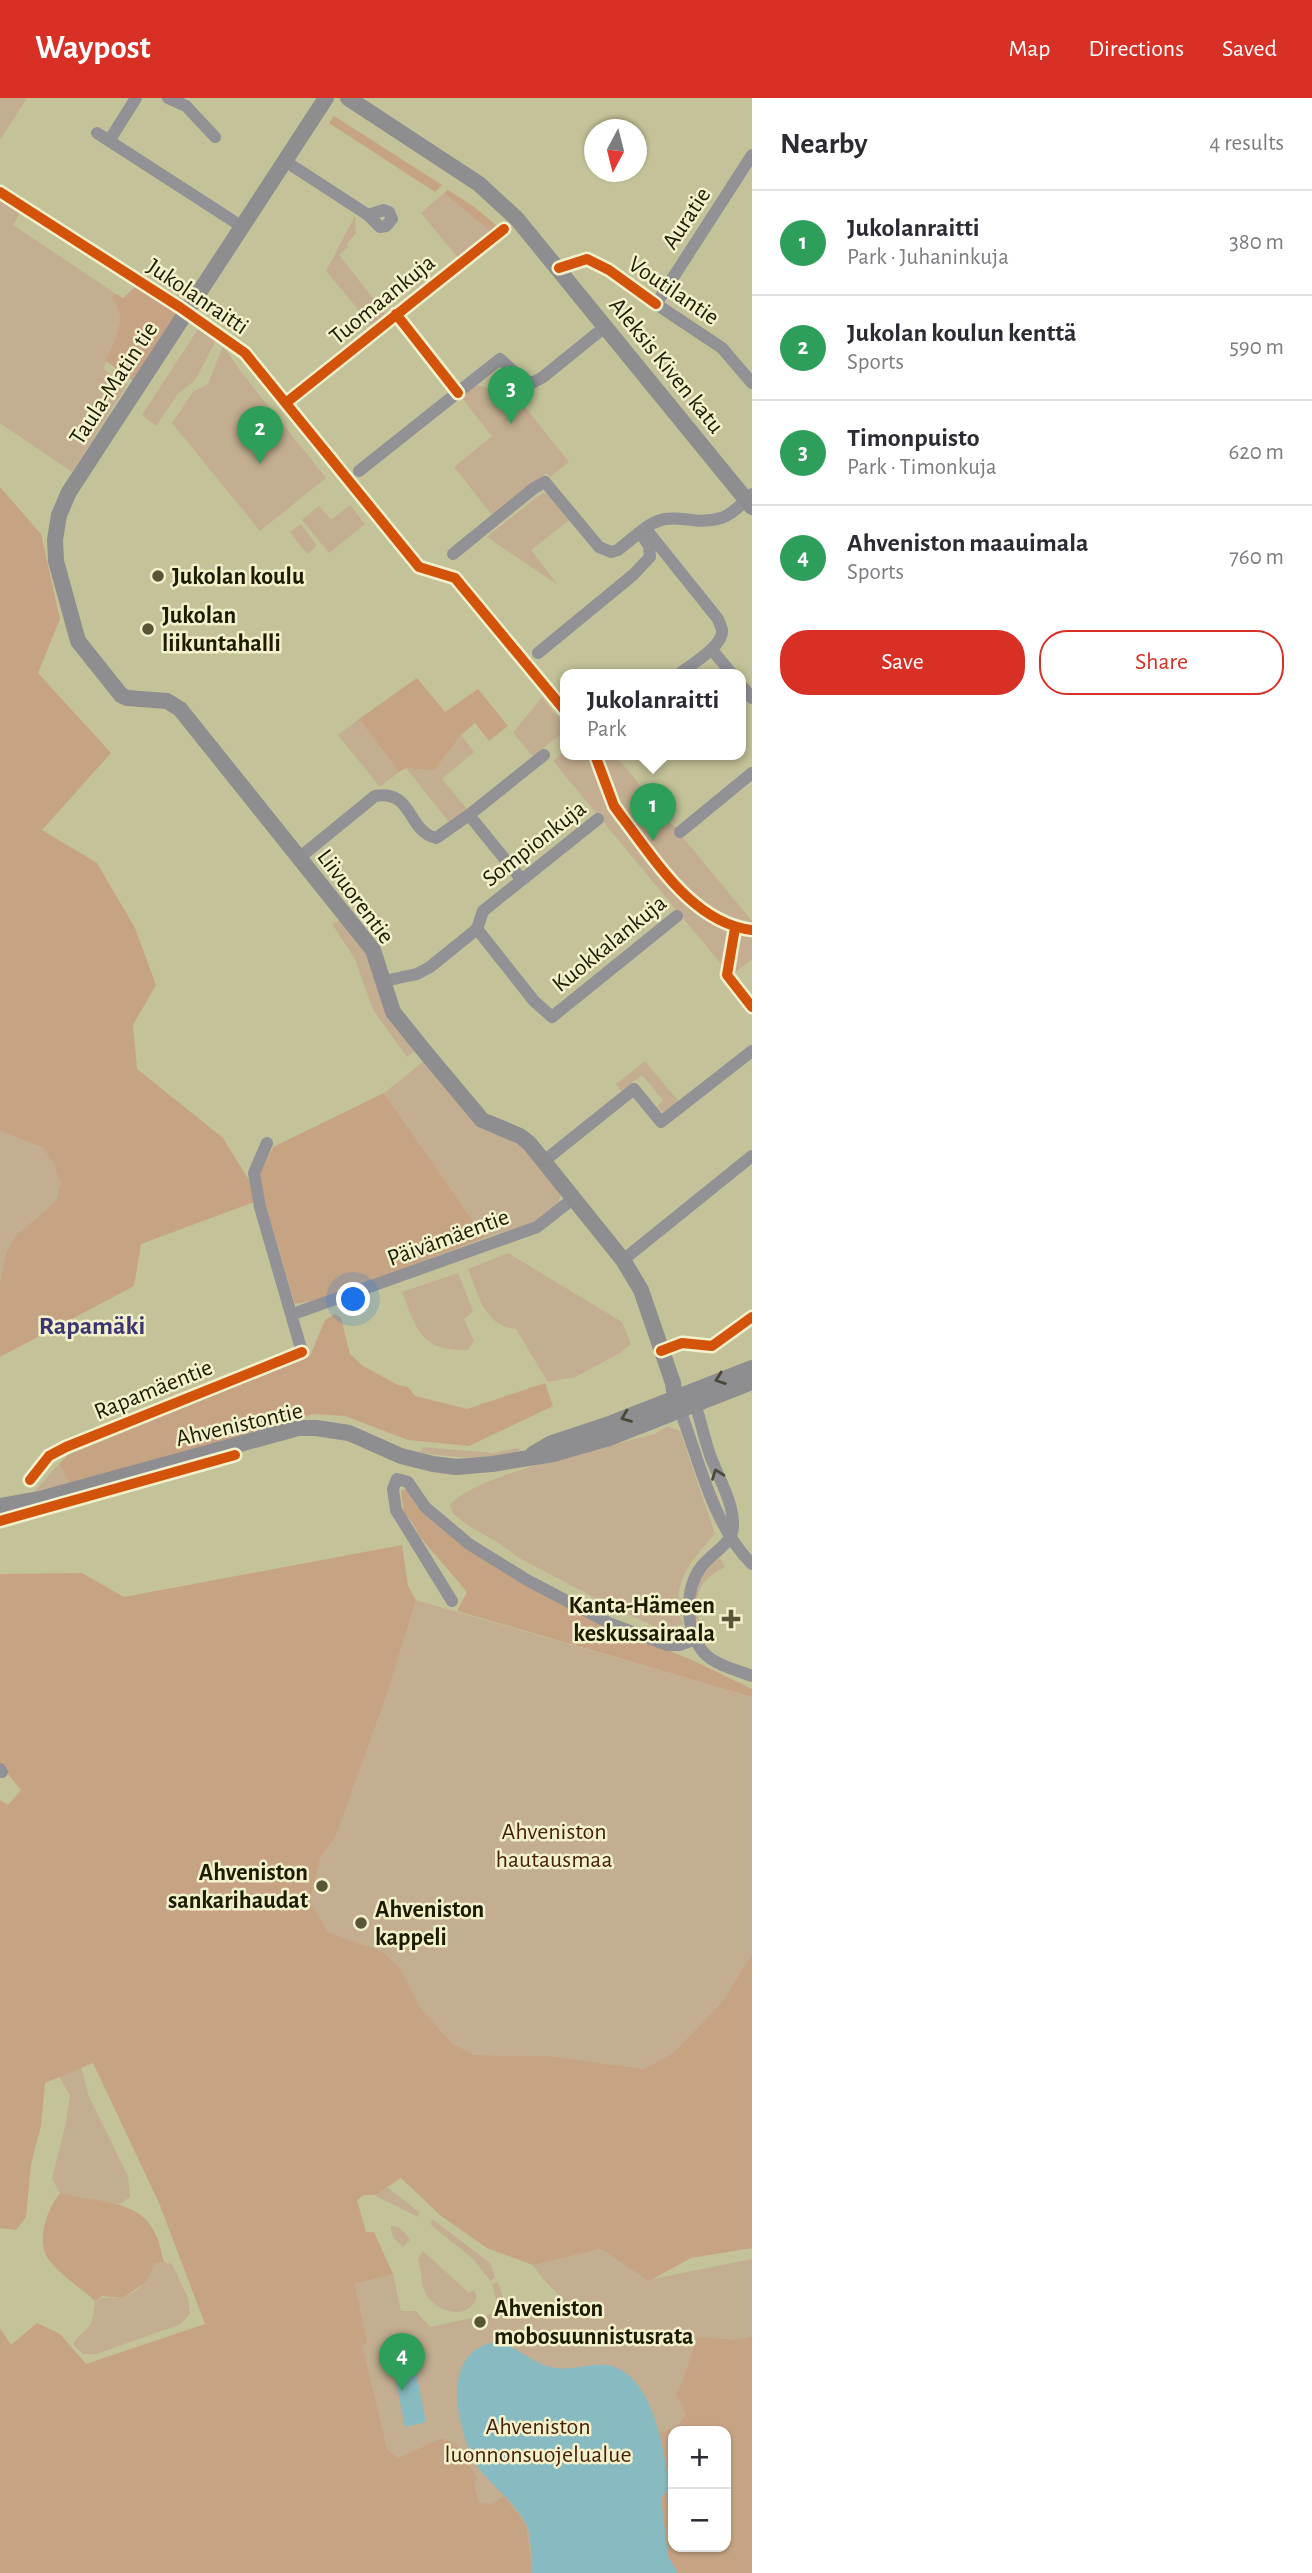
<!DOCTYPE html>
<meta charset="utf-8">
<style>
body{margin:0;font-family:"Alegreya Sans",sans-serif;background:#f7f7f7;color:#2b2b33}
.controls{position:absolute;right:21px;bottom:21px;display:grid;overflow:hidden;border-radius:14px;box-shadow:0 2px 5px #0004}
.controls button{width:63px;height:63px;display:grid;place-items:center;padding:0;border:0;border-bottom:2px solid #e1e1e2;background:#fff;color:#2b2b33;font:35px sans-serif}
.compass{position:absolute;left:584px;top:21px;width:63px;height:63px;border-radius:50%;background:#fff;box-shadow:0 2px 5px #0004;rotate:187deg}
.you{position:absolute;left:354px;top:1202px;width:24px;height:24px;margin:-18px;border:5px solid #fff;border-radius:50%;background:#1a73e8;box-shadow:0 0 0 10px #1a73e833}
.badge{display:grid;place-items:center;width:46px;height:46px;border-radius:50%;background:#d93025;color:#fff;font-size:23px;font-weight:700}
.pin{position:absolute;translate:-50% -58px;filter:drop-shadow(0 2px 4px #0008)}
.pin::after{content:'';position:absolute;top:37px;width:24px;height:21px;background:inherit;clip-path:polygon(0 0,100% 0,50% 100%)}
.popup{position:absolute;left:560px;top:571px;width:186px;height:91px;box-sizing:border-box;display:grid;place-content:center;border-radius:14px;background:#fff;filter:drop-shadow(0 2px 5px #0005);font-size:23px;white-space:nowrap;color:#7c7c81}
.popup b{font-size:26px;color:#2b2b33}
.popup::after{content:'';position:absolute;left:50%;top:100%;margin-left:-14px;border:14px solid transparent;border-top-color:#fff}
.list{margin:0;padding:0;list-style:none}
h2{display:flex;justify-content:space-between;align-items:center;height:91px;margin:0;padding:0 28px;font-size:30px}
h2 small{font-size:23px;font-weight:400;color:#7c7c81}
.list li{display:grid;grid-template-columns:46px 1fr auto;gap:21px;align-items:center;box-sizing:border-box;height:105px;padding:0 28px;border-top:2px solid #e1e1e2}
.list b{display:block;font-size:26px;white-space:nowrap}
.list p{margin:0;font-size:23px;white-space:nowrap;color:#7c7c81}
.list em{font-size:23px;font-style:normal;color:#7c7c81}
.actions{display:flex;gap:14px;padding:21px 28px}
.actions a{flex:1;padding:16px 0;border:2px solid #d93025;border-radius:28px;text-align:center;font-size:24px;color:#d93025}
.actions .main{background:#d93025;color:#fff}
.map{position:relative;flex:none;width:752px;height:2475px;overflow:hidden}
header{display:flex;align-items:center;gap:42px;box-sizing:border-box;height:98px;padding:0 35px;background:#d93025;color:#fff}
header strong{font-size:33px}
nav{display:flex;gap:38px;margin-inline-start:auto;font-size:24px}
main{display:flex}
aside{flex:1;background:#fff}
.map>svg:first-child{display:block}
.green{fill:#c3ae91;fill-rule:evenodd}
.forest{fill:#c6a483;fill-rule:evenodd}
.water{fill:#88bac1}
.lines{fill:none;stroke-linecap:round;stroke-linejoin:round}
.street{stroke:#919196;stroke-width:12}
.secondary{stroke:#8e8d8f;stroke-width:16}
.cycleway-casing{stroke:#f3f1cc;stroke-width:15}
.cycleway{stroke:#d4530b;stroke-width:10}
.oneway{stroke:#4a4939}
.oneway2{stroke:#4b4a3c}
.poi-dot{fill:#575535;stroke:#f3f1cc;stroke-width:2.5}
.labels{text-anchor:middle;stroke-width:5;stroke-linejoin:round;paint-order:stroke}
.street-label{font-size:24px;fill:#1d1b00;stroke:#f3f1cc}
.poi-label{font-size:24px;font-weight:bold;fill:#1d1b00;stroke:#f3f1cc;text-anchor:start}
.park-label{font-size:24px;fill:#461f0b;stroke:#f3f1cc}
.neighbourhood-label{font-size:26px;font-weight:bold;fill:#3c3571;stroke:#f3f1cc}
</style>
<header>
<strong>Waypost</strong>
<nav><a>Map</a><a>Directions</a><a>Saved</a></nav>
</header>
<main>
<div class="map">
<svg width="752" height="2475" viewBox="0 0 752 2475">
<rect width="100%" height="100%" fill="#c4c298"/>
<path class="green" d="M0 0H27L0 42Z
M444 95 491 134 458 160 421 115Z
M0 100 20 115 13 127 116 196 112 200C129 224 113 247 103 271L127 287 72 374 0 325Z
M355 118 356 135 347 146 348 149 339 157 387 218 373 229 326 173Z
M200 228 218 239 195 282 178 296 156 328 142 317Z
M223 248 241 274 326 380 260 433 172 325 193 294 208 286Z
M477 287 491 291 509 314 521 304 569 364 550 379 546 375 493 418 454 369 492 338 461 299Z
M542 395 548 396 571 421 531 452 558 487 487 439Z
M350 407 365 426 329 455 302 422 319 408 331 422Z
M301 426 317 448 307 456 290 434Z
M542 599 565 629V633L533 658 513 635Z
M359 621 399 674 380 689 338 637Z
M461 637 474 654 442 681 467 711 449 724 406 670 434 673Z
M565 653 566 657H615L752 823V861L731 878 553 663Z
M340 822 370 860 417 951 407 959 373 912 355 861 332 826Z
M645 963 680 1005 664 1015 657 1009 663 1002 642 977 621 993 616 986Z
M423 964 477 1026 525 1050 561 1094 559 1104 535 1124 485 1140 384 995Z
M0 1033 43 1050 54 1066 62 1085 56 1102 34 1121 6 1155 0 1184Z
M508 1155 622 1224 631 1246 620 1255 575 1279 548 1284 516 1231C484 1228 479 1197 468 1171Z
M458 1175 473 1213 464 1221 474 1243 468 1252C421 1254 417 1232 402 1194Z
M667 1328 680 1333 715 1436C691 1462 668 1489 683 1526L662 1532 603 1504 521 1461 497 1444 467 1427 453 1415 450 1407C475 1376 611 1348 655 1336Z
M423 1349 493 1355 519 1350V1353C486 1361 454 1361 420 1354Z
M59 1366 71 1387 35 1394 36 1392Z
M720 1460 725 1469C694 1485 695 1499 700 1532L697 1533C690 1505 693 1476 720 1460Z
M416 1502 752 1599V1856L723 1903 673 1955 644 1971 550 1958 474 1957 452 1945 420 1909 400 1870 383 1854 328 1834 310 1803 321 1758 336 1738 387 1596Z
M0 1824 72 1935 89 1999 128 2078 130 2099 120 2106 80 2102 60 2095 52 2081 66 2024 70 1998 45 1953Z
M387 2089 419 2114 418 2119 374 2097Z
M432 2121 490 2165 495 2179 491 2183 473 2161 431 2127Z
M391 2128C400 2128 405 2135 410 2142L403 2149C397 2144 390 2137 391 2128Z
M601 2151 648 2182 752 2161V2475H117L366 2243 355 2186 393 2176 401 2213H416L430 2229 500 2214 492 2186 498 2184 507 2212 562 2200 543 2181 533 2167ZM673 2333H726V2449H673Z
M423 2153 469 2195 474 2192 477 2198C470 2224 435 2215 425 2194 421 2185 421 2171 418 2161Z
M164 2164 172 2166 188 2200 190 2215 181 2226 96 2256H83L73 2246C77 2238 84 2235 89 2228 94 2220 94 2211 95 2203 105 2196 113 2202 123 2199 139 2195 148 2180 154 2166Z"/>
<path class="forest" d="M334 18 442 87 435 94 329 25Z
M448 92 473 108 497 128 491 134 444 95Z
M135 189 176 215V220L133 283 106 263C115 241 128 222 112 200L116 196 123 200Z
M0 389 41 436 60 521 38 575 111 655 42 732 97 765 135 830 156 887 133 927 137 971 223 1040 249 1082 254 1104 141 1146 134 1188 0 1259V1184L6 1155 14 1140 56 1102 61 1085 54 1066 43 1050 0 1033Z
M417 580 445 614 478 591 508 628 489 643 475 625 461 637 434 673 406 670 399 674 359 621Z
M384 995 485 1140 321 1201 295 1206 265 1106 260 1075 273 1049Z
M335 1216 341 1220 350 1256 363 1268 398 1287 408 1289 415 1298 467 1311 545 1285 553 1308 469 1348 408 1342 345 1318 314 1316 71 1387 59 1366 68 1357 310 1258 325 1222Z
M409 1390 416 1407 435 1423 607 1528 690 1561 752 1591V1599L457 1513 467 1494 420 1439 412 1424 404 1415 401 1393Z
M402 1447 408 1488 416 1502 387 1596 336 1738 321 1758 310 1803 328 1834 383 1854 400 1870 420 1909 452 1945 474 1957 550 1958 644 1971 673 1955 723 1903 752 1856V2150L691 2160 649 2183 601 2151 533 2167 487 2150 441 2118 401 2080 375 2097H364L357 2102 366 2134H374L393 2176 355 2186 367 2245 362 2247 387 2351 398 2360 443 2340 456 2347 477 2379 474 2385 479 2405 492 2406 504 2398 526 2427 532 2475H0V2230L11 2247 37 2225 60 2236 86 2266 205 2226 159 2105 93 1965 45 1985 41 2028 31 2066 26 2119 16 2132 0 2130V1702L8 1707 21 1692 0 1666V1476L82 1475 124 1499Z
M60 2095C93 2105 140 2099 156 2137 160 2145 161 2155 164 2164L154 2166 147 2183 123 2200 102 2198 95 2203C80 2189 61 2178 49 2162 35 2144 47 2111 60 2095Z
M752 2234V2475H678L668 2458 661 2400 669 2390 659 2334C673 2331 679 2329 686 2316L676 2295 681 2287 697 2239 735 2242 751 2239ZM673 2333H726V2449H673Z"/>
<path class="water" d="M496 2244C517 2247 533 2267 555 2270 572 2273 593 2264 608 2267 653 2276 665 2353 669 2390L661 2400 668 2458 678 2475H532C531 2461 532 2439 526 2426 516 2406 494 2389 480 2372 476 2367 473 2359 470 2353 455 2319 443 2252 496 2244Z
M413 2259 426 2324 405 2329 392 2263Z"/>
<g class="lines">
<path class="street" d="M168 0 186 8 215 39
M97 35 241 128
M109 43 136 0
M752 57 656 206 722 250 752 285
M285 63 368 117 380 129 386 128 392 121 389 114 384 112 368 117
M359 373 500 261 523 282 532 285 543 279 606 228
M645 430 718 521C718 522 722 530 722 532 724 548 690 567 678 577
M453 456 534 390 545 384 599 449 611 454 618 452 640 434
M712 552 733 577
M538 555 633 477 650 459 649 448 640 434C672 407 688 430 721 420 732 417 744 404 752 396
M740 586 752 600
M469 717 521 781
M680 734 752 675
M299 760 375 698C413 691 407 733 436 740L469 717 544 657
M477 831 534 903 552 919 677 818
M384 883 417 876 430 869 477 831 483 813 598 721
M544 1063 634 991 661 1024 752 953
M623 1162 752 1058
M293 1216 537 1129 574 1100
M661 1253 682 1245 712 1248 752 1219
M695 1306C701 1323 704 1340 710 1357 718 1379 734 1405 733 1428 733 1446 710 1456 701 1469 684 1492 685 1533 704 1555 715 1567 737 1572 752 1578
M680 1312C699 1362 713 1428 752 1466
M30 1382 49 1358 66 1349 302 1254 260 1109 254 1075 267 1045
M0 1423 235 1357
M452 1503 396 1412 393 1391 397 1381 408 1384 425 1409 469 1446 527 1482 609 1525 667 1547H680L696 1541
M0 1671 2 1674"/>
<path class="secondary" d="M326 0 69 394 59 417 55 442 56 463 78 543 121 597 127 600 167 603 180 611 373 852 393 914 426 955 482 1022 520 1038 529 1045 623 1162 641 1192 673 1285 675 1300 680 1312
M348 0 479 86 517 121 752 409
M533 1356 552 1345 612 1325 752 1270
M0 1408 40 1401 298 1330H316L349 1335 401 1358 433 1366 456 1369 492 1366 553 1356 609 1340 752 1284"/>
<g class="cycleway-casing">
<path id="cycleway" d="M0 94 181 210 245 255 419 469 455 480 566 614
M559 170 587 161 609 172 656 206
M396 216 458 295
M287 304 504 131
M595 657 614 708 622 719C656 763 693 825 752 832
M735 830 727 877 752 909
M661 1253 682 1245 712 1248 752 1219
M30 1382 49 1358 66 1349 302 1254
M0 1423 235 1357"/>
</g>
<use href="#cycleway" class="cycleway"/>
</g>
<defs><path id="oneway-chevron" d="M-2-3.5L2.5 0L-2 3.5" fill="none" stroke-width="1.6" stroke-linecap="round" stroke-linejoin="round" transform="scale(1.75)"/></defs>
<g class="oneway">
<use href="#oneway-chevron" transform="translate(720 1281) rotate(160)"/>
<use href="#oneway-chevron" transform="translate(626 1319) rotate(158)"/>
</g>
<use class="oneway2" href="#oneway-chevron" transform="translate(717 1376) rotate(-110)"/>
<g class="poi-dot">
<circle cx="158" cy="478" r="7"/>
<circle cx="148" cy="531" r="7"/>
<path d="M727.5 1510.5h7v7h7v7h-7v7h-7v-7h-7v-7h7z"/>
<circle cx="322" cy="1788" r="7"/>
<circle cx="361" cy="1825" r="7"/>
<circle cx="480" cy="2224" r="7"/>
</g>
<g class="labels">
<g class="street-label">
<text transform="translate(686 120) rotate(-57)" y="8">Auratie</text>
<text transform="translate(674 192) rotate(34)" y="8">Voutilantie</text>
<text transform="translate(198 198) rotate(34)" y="8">Jukolanraitti</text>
<text transform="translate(382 201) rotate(-39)" y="8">Tuomaankuja</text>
<text transform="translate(667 267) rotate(51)" y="8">Aleksis Kiven katu</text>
<text transform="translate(113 285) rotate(-57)" y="8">Taula-Matin tie</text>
<text transform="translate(534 745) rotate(-38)" y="8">Sompionkuja</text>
<text transform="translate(356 798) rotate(53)" y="8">Liivuorentie</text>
<text transform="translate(609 845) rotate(-39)" y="8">Kuokkalankuja</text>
<text transform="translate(448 1139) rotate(-20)" y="8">Päivämäentie</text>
<text transform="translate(153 1291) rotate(-22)" y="8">Rapamäentie</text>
<text transform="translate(239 1326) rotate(-13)" y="8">Ahvenistontie</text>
</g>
<g class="poi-label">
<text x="172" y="486">Jukolan koulu</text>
<text x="162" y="525">Jukolan<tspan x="162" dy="28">liikuntahalli</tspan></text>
<text x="715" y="1515" text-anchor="end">Kanta-Hämeen<tspan x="715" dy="28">keskussairaala</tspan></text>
<text x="308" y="1782" text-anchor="end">Ahveniston<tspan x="308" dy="28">sankarihaudat</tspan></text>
<text x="375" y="1819">Ahveniston<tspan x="375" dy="28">kappeli</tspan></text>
<text x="494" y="2218">Ahveniston<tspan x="494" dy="28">mobosuunnistusrata</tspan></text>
</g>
<g class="park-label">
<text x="554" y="1741">Ahveniston<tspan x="554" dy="28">hautausmaa</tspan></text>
<text x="538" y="2336">Ahveniston<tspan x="538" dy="28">luonnonsuojelualue</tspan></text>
</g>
<g class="neighbourhood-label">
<text x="92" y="1236">Rapamäki</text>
</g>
</g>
</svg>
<div class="controls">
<button>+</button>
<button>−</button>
</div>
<svg class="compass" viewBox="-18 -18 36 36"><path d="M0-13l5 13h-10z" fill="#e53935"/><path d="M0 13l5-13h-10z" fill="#7c7c81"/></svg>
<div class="you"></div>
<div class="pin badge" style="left:653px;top:743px;background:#2e9e5b">1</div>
<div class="popup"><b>Jukolanraitti</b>Park</div>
<div class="pin badge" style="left:260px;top:366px;background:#2e9e5b">2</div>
<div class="pin badge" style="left:511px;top:326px;background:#2e9e5b">3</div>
<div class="pin badge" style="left:402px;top:2293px;background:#2e9e5b">4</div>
</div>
<aside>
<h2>Nearby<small>4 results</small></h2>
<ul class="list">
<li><span class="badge" style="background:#2e9e5b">1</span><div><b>Jukolanraitti</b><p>Park · Juhaninkuja</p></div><em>380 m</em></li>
<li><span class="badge" style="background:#2e9e5b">2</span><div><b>Jukolan koulun kenttä</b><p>Sports</p></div><em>590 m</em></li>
<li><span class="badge" style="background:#2e9e5b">3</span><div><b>Timonpuisto</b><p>Park · Timonkuja</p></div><em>620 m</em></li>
<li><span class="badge" style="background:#2e9e5b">4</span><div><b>Ahveniston maauimala</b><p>Sports</p></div><em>760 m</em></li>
</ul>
<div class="actions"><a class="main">Save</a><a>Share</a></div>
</aside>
</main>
